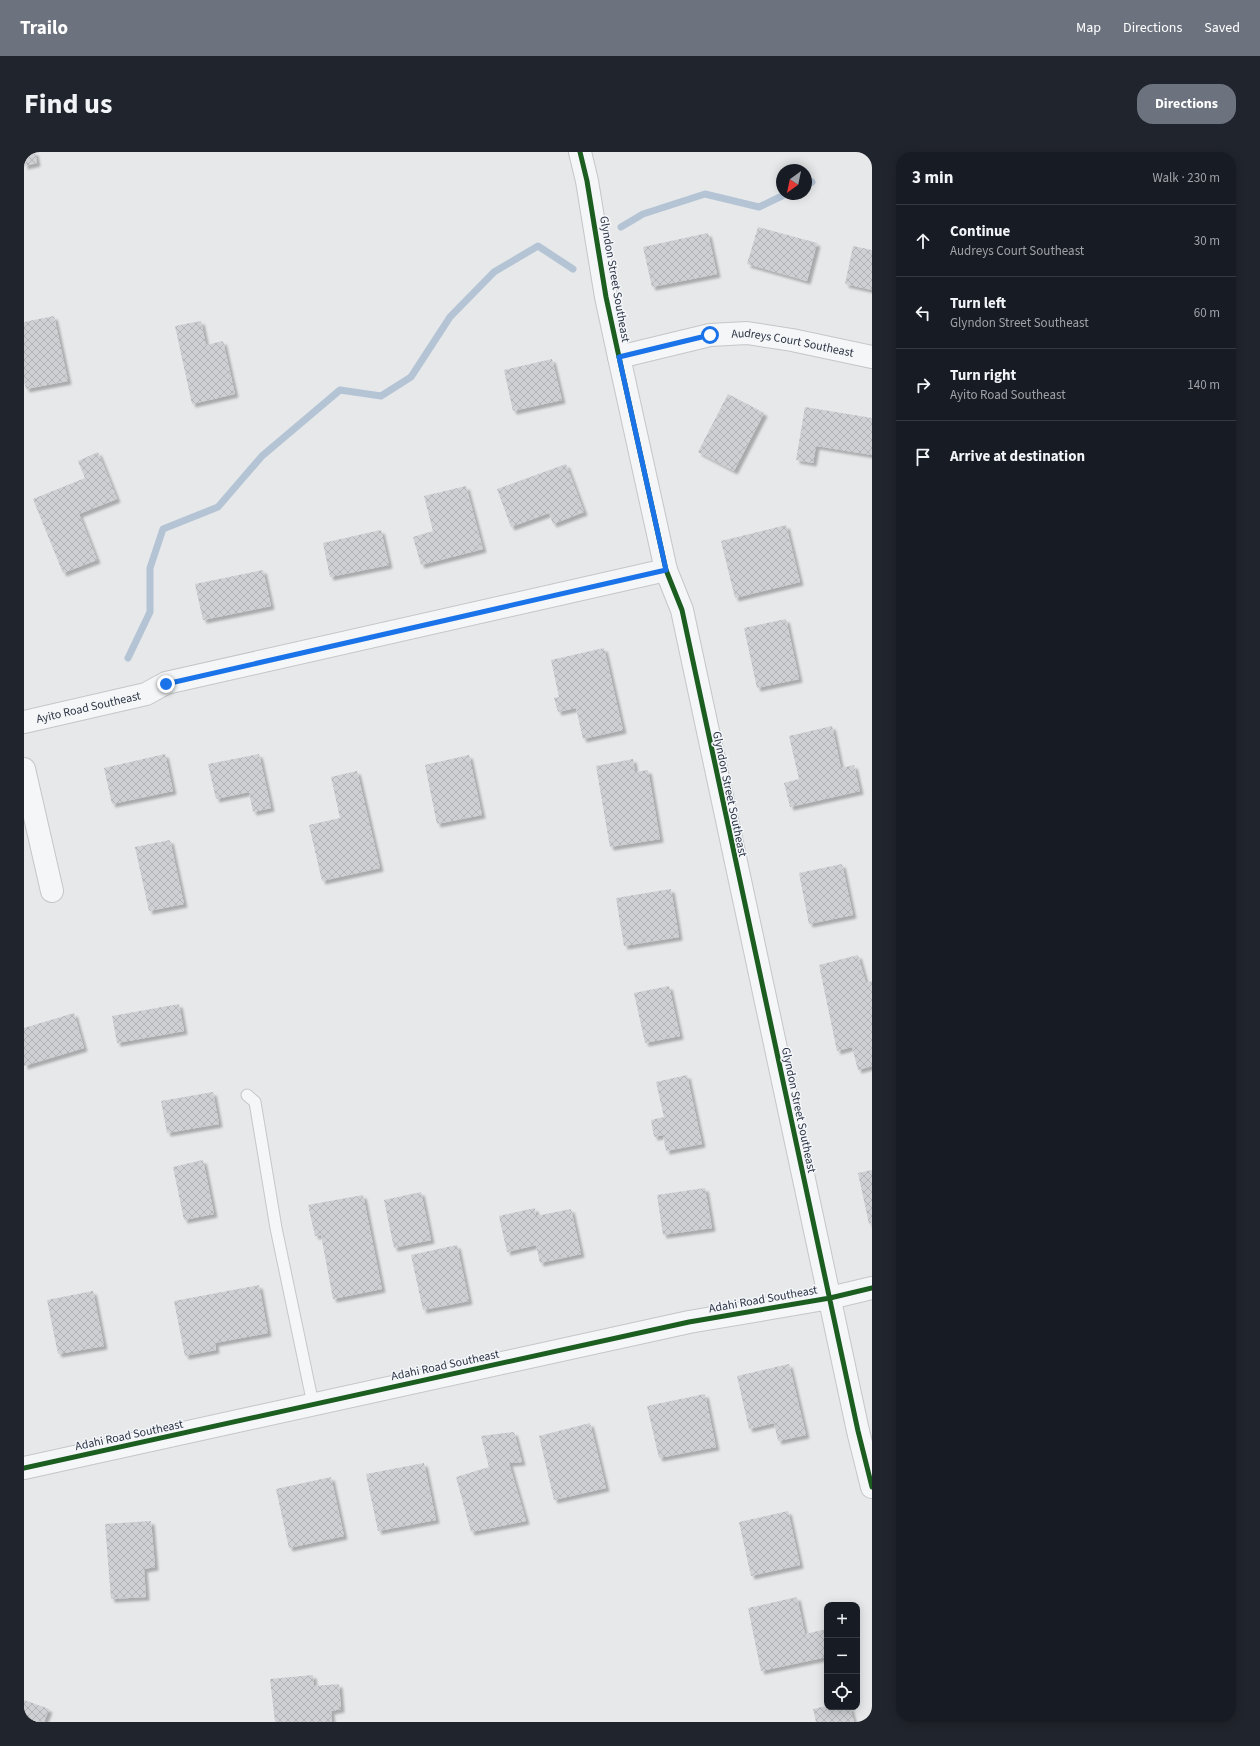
<!DOCTYPE html>
<meta charset="utf-8">
<style>
body{margin:0;font-family:"Source Sans 3",sans-serif;background:#20242c;color:#f1f3f6}
.controls{position:absolute;right:12px;bottom:12px;display:grid;overflow:hidden;border-radius:8px;box-shadow:0 2px 10px #0003}
.controls button{width:36px;height:36px;display:grid;place-items:center;padding:0;border:0;border-bottom:1px solid #363941;background:#171b24;color:#f1f3f6;font:20px sans-serif}
.compass{position:absolute;left:752px;top:12px;width:36px;height:36px;border-radius:50%;background:#171b24;box-shadow:0 2px 10px #0003;rotate:213deg}
.stop{position:absolute;width:12px;height:12px;margin:-9px;border:3px solid #1a73e8;border-radius:50%;background:#fff}
.stop.end{background:#1a73e8;border-color:#fff;box-shadow:0 1px 4px #0008}
.list{margin:0;padding:0;list-style:none}
h2{display:flex;justify-content:space-between;align-items:center;height:52px;margin:0;padding:0 16px;font-size:17px}
h2 small{font-size:13px;font-weight:400;color:#9ea1a6}
.list li{display:grid;grid-template-columns:26px 1fr auto;gap:12px;align-items:center;box-sizing:border-box;height:72px;padding:0 16px;border-top:1px solid #363941}
.list b{display:block;font-size:15px;white-space:nowrap}
.list p{margin:0;font-size:13px;white-space:nowrap;color:#9ea1a6}
.list em{font-size:13px;font-style:normal;color:#9ea1a6}
.icon{flex:none;width:22px;height:22px;fill:none;stroke:currentColor;stroke-width:2;stroke-linecap:round;stroke-linejoin:round}
.map{position:relative;flex:none;width:848px;height:1570px;overflow:hidden;border-radius:16px}
header{display:flex;align-items:center;gap:24px;box-sizing:border-box;height:56px;padding:0 20px;background:#6c737f;color:#fff}
header strong{font-size:19px}
nav{display:flex;gap:22px;margin-inline-start:auto;font-size:14px}
.intro{display:flex;align-items:center;justify-content:space-between;box-sizing:border-box;height:96px;padding:0 24px}
h1{margin:0;font-size:28px}
.button{padding:10px 18px;border-radius:16px;background:#6c737f;color:#fff;font-size:14px;font-weight:700}
main{display:flex;gap:24px;padding:0 24px}
aside{flex:1;background:#171b24;border-radius:16px;box-shadow:0 2px 10px #0003}
.map>svg:first-child{display:block}
.lines{fill:none;stroke-linecap:round;stroke-linejoin:round}
.stream{stroke:#b4c4d5;stroke-width:7}
.building{fill:url(#building-cross-hatch);filter:url(#shadow)}
.lane-casing{stroke:#c4c6c8;stroke-width:13}
.street-casing{stroke:#c4c6c8;stroke-width:24}
.lane{stroke:#f5f6f7;stroke-width:11}
.street{stroke:#f5f6f7;stroke-width:22}
.cycleway-casing{stroke:#f4f6f9;stroke-width:8}
.cycleway{stroke:#1b5e20;stroke-width:5}
.route{stroke:#1a73e8;stroke-width:5}
.labels{text-anchor:middle;stroke-width:3;stroke-linejoin:round;paint-order:stroke}
.street-label{font-size:12px;fill:#2b3445;stroke:#f4f6f9}
</style>
<header>
<strong>Trailo</strong>
<nav><a>Map</a><a>Directions</a><a>Saved</a></nav>
</header>
<div class="intro"><h1>Find us</h1><a class="button">Directions</a></div>
<main>
<div class="map">
<svg width="848" height="1570" viewBox="0 0 848 1570">
<defs>
<pattern id="building-cross-hatch" width="8" height="8" patternUnits="userSpaceOnUse"><rect width="8" height="8" fill="#ced0d3"/><path d="M0 0l8 8M0 8l8-8" fill="none" stroke="#b1b3b6"/></pattern>
<filter id="shadow"><feDropShadow dx="3.5" dy="3.5" stdDeviation="1" flood-color="#0004"/></filter>
</defs>
<rect width="100%" height="100%" fill="#e6e8ea"/>
<g class="lines">
<path class="stream" d="M782 33 788 30
M597 75 619 62 681 42 735 55 762 42
M104 506 126 460V416L139 377 194 355 238 304 316 238 357 244 387 225 426 165 470 120 514 94 549 117"/>
</g>
<path class="building" d="M0 0H11L13 11 0 14Z
M734 75 793 91 783 129 723 112Z
M684 81 693 122 628 135 619 95Z
M829 94 848 98V138L821 132Z
M30 164 44 229 2 237 0 229V170Z
M177 169 182 193 199 189 211 242 168 252 151 174Z
M528 207 538 248 489 259 480 218Z
M704 242 740 261 710 319 674 300Z
M781 255 848 266V303L792 294 789 311 772 308Z
M74 300 93 347 55 362 73 408 39 421 9 347 61 326 54 309Z
M542 312 560 360 529 372 525 361 487 375 473 337Z
M442 334 459 397 397 413 389 385 409 379 400 344Z
M762 373 776 430 711 446 697 389Z
M357 378 365 413 306 425 299 391Z
M239 418 247 454 179 468 171 432Z
M762 467 775 527 733 536 720 476Z
M580 496 599 578 559 587 552 556 534 560 530 546 535 545 527 508Z
M808 574 817 616 830 613 836 639 766 655 760 631 775 627 765 584Z
M141 602 149 639 88 652 80 616Z
M235 602 247 656 229 660 225 640 192 647 184 612Z
M445 603 458 663 413 672 401 613Z
M609 607 611 620 624 618 636 687 586 695 572 614Z
M333 619 356 716 298 729 285 673 316 666 307 625Z
M146 688 160 752 125 759 111 695Z
M818 712 829 763 785 772 775 721Z
M647 737 655 785 600 794 592 746Z
M834 803 842 831 848 829V914L834 918 828 895 813 899 795 813Z
M645 834 656 884 621 891 610 841Z
M155 852 160 879 93 891 88 864Z
M50 861 60 896 0 914V876Z
M663 923 678 992 642 999 639 983 630 985 627 968 640 965 632 930Z
M189 940 195 972 143 981 137 949Z
M179 1008 190 1062 160 1068 149 1015Z
M848 1018V1071L845 1072 834 1021Z
M681 1036 688 1076 639 1083 633 1043Z
M397 1040 407 1088 370 1096 360 1048Z
M339 1043 358 1137 309 1147 297 1083 291 1084 284 1053Z
M511 1056 512 1064 547 1057 557 1102 516 1111 512 1093 483 1100 475 1064Z
M433 1093 445 1149 399 1158 387 1103Z
M235 1133 244 1181 191 1191 192 1198 161 1204 150 1149Z
M69 1139 80 1194 34 1202 23 1148Z
M765 1212 782 1283 754 1289 750 1271 725 1277 713 1224Z
M681 1242 692 1295 635 1306 623 1254Z
M566 1271 582 1336 530 1348 515 1284Z
M490 1280 498 1310 485 1311 502 1369 447 1380 432 1325 465 1315 457 1284Z
M400 1311 412 1368 354 1379 342 1322Z
M307 1325 320 1384 265 1396 252 1337Z
M764 1359 776 1413 727 1424 715 1370Z
M127 1369 131 1415 120 1417 122 1445 87 1447 81 1372Z
M773 1445 781 1482 803 1477V1505L737 1519 724 1456Z
M289 1523 290 1534 315 1532 317 1557 307 1559 308 1570H251L246 1527Z
M0 1548 25 1557 20 1570H0Z
M803 1554V1555H826L830 1570H792L789 1557Z"/>
<g class="lines">
<g class="lane-casing">
<path id="lane" d="M223 943 231 950 252 1076 289 1252"/>
</g>
<g class="street-casing">
<g id="street">
<path d="M556 0 563 29 582 145 595 205 642 418 658 458 834 1279 848 1335"/>
<path id="s1" d="M595 205 686 183 723 181 768 188 848 205"/>
<path id="s2" d="M0 570 122 542 142 531 642 418"/>
<path d="M0 617 28 739"/>
<path d="M0 1316 665 1170 806 1146 848 1136"/>
</g>
</g>
<use href="#lane" class="lane"/>
<use href="#street" class="street"/>
<g class="cycleway-casing">
<path id="cycleway" d="M556 0 563 29 582 145 595 205 642 418 658 458 834 1279 848 1335
M0 1316 665 1170 806 1146 848 1136"/>
</g>
<use href="#cycleway" class="cycleway"/>
</g>
<g class="lines">
<path class="route" d="M142 532 642 418 595 205 686 183"/>
</g>
<g class="labels">
<g class="street-label">
<text transform="translate(591 127) rotate(80)" y="4">Glyndon Street Southeast</text>
<text dy="4" stroke="none"><textPath href="#s1" startOffset="177">Audreys Court Southeast</textPath></text>
<text dy="4" stroke="none"><textPath href="#s2" startOffset="66">Ayito Road Southeast</textPath></text>
<text transform="translate(706 642) rotate(78)" y="4">Glyndon Street Southeast</text>
<text transform="translate(775 958) rotate(78)" y="4">Glyndon Street Southeast</text>
<text transform="translate(739 1147) rotate(-10)" y="4">Adahi Road Southeast</text>
<text transform="translate(421 1213) rotate(-12)" y="4">Adahi Road Southeast</text>
<text transform="translate(105 1283) rotate(-12)" y="4">Adahi Road Southeast</text>
</g>
</g>
</svg>
<div class="controls">
<button>+</button>
<button>−</button>
<button><svg class="icon" aria-label="locate" viewBox="0 0 24 24"><circle cx="12" cy="12" r="6"/><path d="M12 2v4M12 18v4M2 12h4M18 12h4"/></svg></button>
</div>
<svg class="compass" viewBox="-18 -18 36 36"><path d="M0-13l5 13h-10z" fill="#e53935"/><path d="M0 13l5-13h-10z" fill="#9ea1a6"/></svg>
<div class="stop" style="left:686px;top:183px"></div>
<div class="stop end" style="left:142px;top:532px"></div>
</div>
<aside>
<h2>3 min<small>Walk · 230 m</small></h2>
<ul class="list">
<li><svg class="icon" aria-label="ahead" viewBox="0 0 24 24"><path d="M12 20V5M6 11l6-6 6 6"/></svg><div><b>Continue</b><p>Audreys Court Southeast</p></div><em>30 m</em></li>
<li><svg class="icon" aria-label="left" viewBox="0 0 24 24"><path d="M17 20v-9H6M10 6l-5 5 5 5"/></svg><div><b>Turn left</b><p>Glyndon Street Southeast</p></div><em>60 m</em></li>
<li><svg class="icon" aria-label="right" viewBox="0 0 24 24"><path d="M7 20v-9h11M14 6l5 5-5 5"/></svg><div><b>Turn right</b><p>Ayito Road Southeast</p></div><em>140 m</em></li>
<li><svg class="icon" aria-label="arrive" viewBox="0 0 24 24"><path d="M6 21V4h12l-3 4 3 4H6"/></svg><div><b>Arrive at destination</b></div></li>
</ul>
</aside>
</main>
